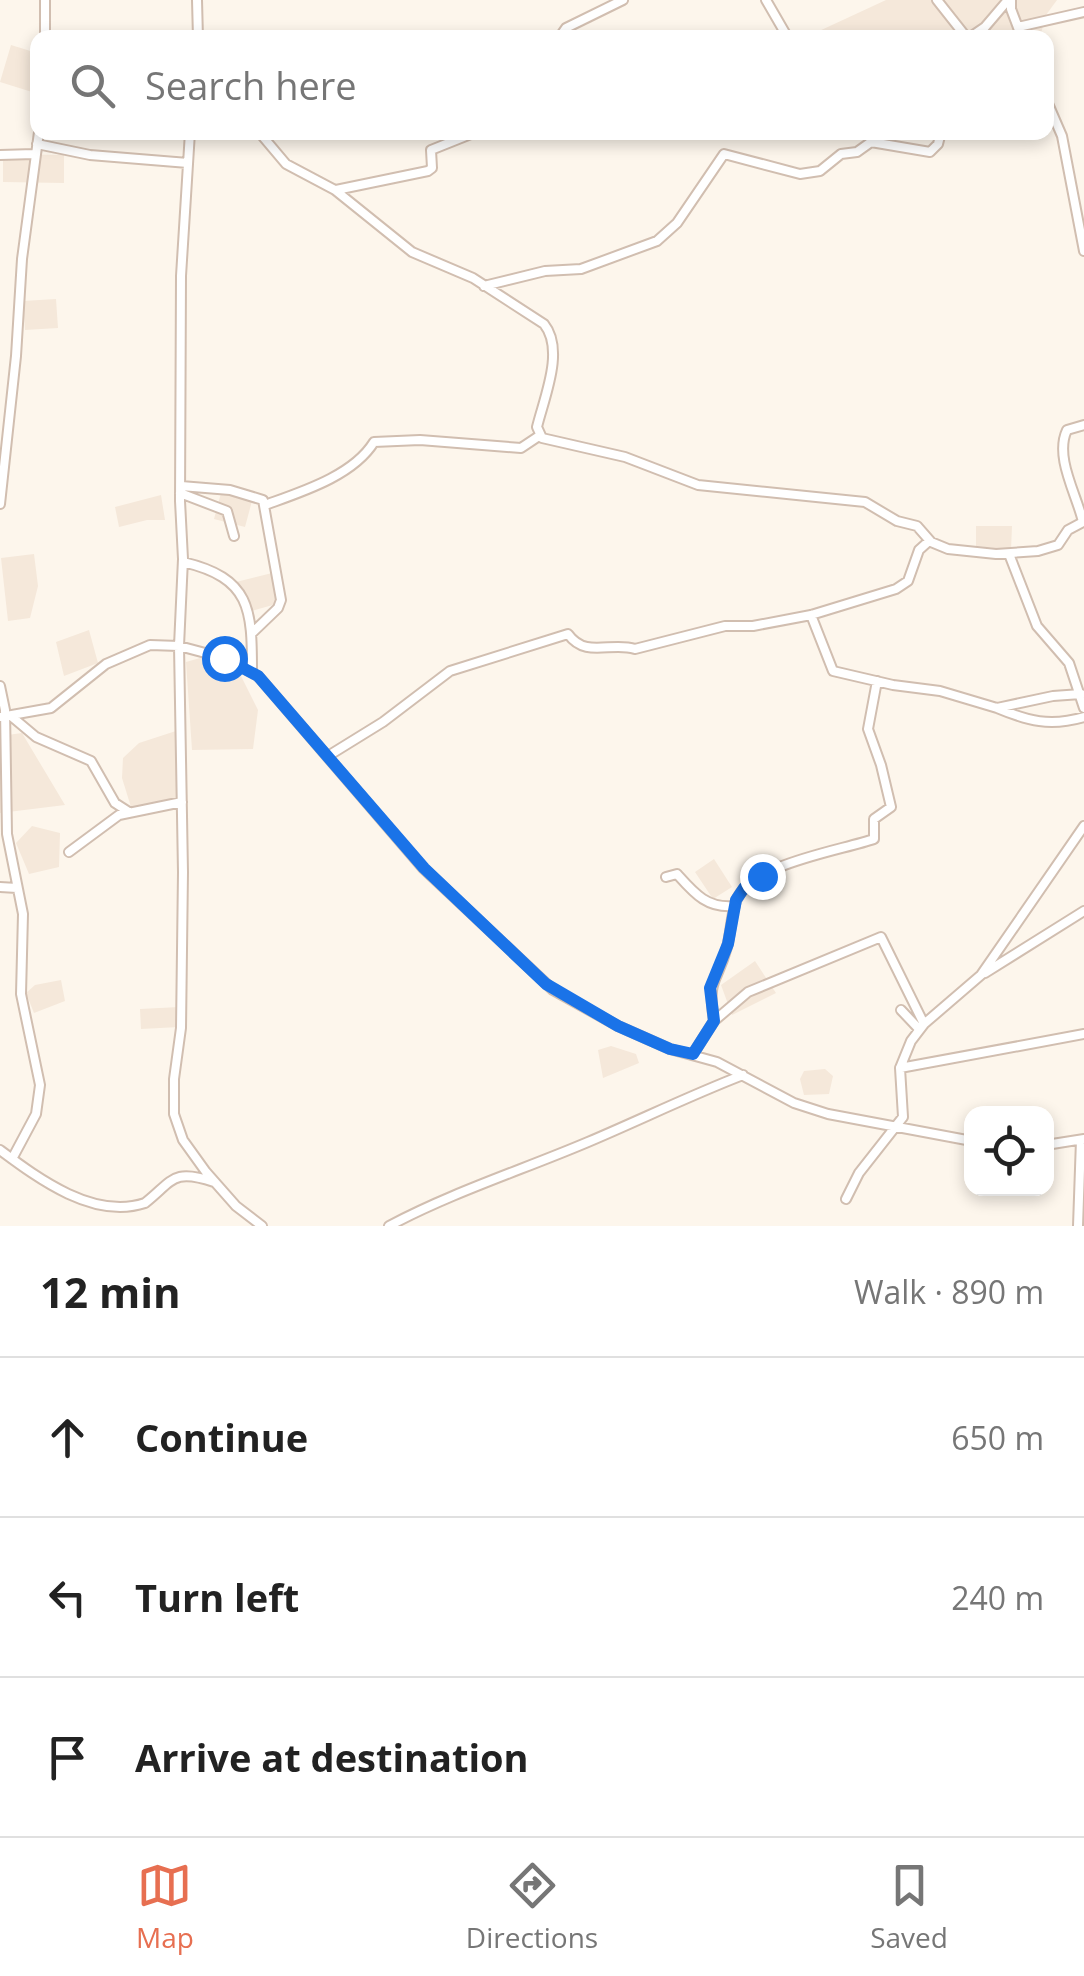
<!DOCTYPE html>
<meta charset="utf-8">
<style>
body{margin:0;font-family:"Open Sans",sans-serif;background:#f6f6f6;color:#222}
.controls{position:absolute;right:30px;bottom:30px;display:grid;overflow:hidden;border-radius:20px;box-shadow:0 5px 15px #0003}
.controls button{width:90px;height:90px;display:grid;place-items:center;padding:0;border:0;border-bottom:2px solid #e0e0e0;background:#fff;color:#222;font:50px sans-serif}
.stop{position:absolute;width:30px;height:30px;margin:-22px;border:8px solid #1a73e8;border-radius:50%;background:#fff}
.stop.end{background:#1a73e8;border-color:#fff;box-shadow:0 2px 10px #0008}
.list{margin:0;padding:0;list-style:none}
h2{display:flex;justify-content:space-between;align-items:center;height:130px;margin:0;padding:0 40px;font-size:42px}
h2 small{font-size:32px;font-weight:400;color:#767676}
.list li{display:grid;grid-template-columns:65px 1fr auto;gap:30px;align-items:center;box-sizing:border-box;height:160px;padding:0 40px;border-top:2px solid #e0e0e0}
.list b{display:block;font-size:38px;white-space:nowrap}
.list em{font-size:32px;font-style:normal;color:#767676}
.icon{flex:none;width:55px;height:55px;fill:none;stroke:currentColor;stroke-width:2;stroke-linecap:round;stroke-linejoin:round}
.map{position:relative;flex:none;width:1084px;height:1226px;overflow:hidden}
.search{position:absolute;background:#fff;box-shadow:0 5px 15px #0003;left:30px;right:30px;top:30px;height:110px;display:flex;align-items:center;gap:25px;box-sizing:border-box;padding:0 35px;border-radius:20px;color:#767676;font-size:38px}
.sheet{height:610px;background:#fff}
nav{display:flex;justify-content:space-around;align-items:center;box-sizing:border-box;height:140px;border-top:2px solid #e0e0e0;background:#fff;font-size:28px;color:#767676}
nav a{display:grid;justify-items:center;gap:5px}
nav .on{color:#e76f51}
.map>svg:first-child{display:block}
.residential{fill:#f5e8da}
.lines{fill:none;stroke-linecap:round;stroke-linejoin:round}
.street-casing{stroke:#d1beb0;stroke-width:12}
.street{stroke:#fff;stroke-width:8}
.route{stroke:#1a73e8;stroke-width:12}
</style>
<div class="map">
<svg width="1084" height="1226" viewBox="0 0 1084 1226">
<rect width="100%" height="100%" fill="#fdf6ec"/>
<path class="residential" d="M886 0H1057L1046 15 1040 37 804 38Z
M11 45 37 53V74L32 92 0 82Z
M3 154 64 155V183L3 182Z
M56 299 58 328 25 330 23 301Z
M221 493 252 501 245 527 214 519Z
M161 495 165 520H147L119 527 115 507Z
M976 526H1012L1011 550 976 546Z
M34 554 38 586 30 618 8 621 1 558Z
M272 573 280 603 244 613 236 582Z
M89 630 98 663 64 676 56 642Z
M207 656 237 668 258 710 253 749 192 750 186 662Z
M179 730 180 803 131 807 122 778 123 758 139 743Z
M22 733 65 805 0 813V736Z
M32 826 60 833 59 867 29 874 16 843Z
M714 859 732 887 713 899 695 872Z
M755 961 776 993 732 1015 721 985Z
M61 980 65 1001 34 1013 26 993 35 985Z
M179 1007V1027L141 1029 140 1009Z
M611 1046 636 1054 639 1063 603 1078 598 1050Z
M825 1069 833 1076 829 1094 804 1095 800 1079 804 1071Z"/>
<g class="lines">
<g class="street-casing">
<path id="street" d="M45 0V38
M197 0 198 38
M766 0 788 38
M937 0 967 38
M1011 0V9L1022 38
M1018 27 1084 12
M559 38 566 28 623 0
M969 38 985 27 1008 0
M1046 99 1062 136 1084 251
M190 132 181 276 180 501 183 559 179 646 183 872 181 1028 174 1079V1114L183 1140 206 1172 236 1206 262 1226
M259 132 286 164 335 190 412 252 473 278 544 324C565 350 544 398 537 427L542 438 625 457 698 485 865 502 897 521 917 526 931 542 948 549 996 554 1038 551 1058 545 1068 530 1083 522C1077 495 1054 457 1067 430L1084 425
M37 144 90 155 188 163
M0 155 34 154
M336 190 428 171 432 168 431 150 476 132
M484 286 545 271 581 269 657 241 677 223 724 154 800 174 820 171 841 154 857 152 871 142 930 152 938 144 941 132
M181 486 230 490 263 500 281 600 278 608 252 633
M180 493 227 511 234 536
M0 504 16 356 22 259 39 132
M265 505C301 492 353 476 374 442L420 440 521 448 539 436
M1009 554 1037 626 1069 663 1084 708
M183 562C251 578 252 609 252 672
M811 615 833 671 893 685 940 691 997 708 1053 696 1081 694
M0 686 5 710 7 834 23 914 21 994 40 1085 36 1114 12 1159
M997 708C1028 721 1050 727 1084 717
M11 716 36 737 91 761 115 803 129 812
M0 717 51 708 106 664 150 645 179 646 224 658 258 676 423 868 553 990 618 1026 670 1049 717 1062 794 1103 828 1114 972 1141
M328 756 383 722 450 671 568 634C586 659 611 641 635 649L725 626H753L811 615 896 589 908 581 919 550 929 541
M69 852 119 815 182 802
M666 877 677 874C694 893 707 909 735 906
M0 887 17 888
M985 973 1084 911
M901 1010 919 1029
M714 1021C707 976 717 985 727 947 731 932 731 916 736 901 750 864 839 851 874 839V819L891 807 881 765 868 729 877 681
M693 1054 714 1021 748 992 881 937 924 1024
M900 1068 1084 1034
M1046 1145 1084 1139
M0 1150C39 1179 94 1220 145 1203 173 1181 172 1168 214 1182
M846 1199 859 1173 903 1117 900 1068 911 1041 924 1024 981 975 1084 826
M389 1226C453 1192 522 1170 588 1142 640 1120 691 1095 743 1075
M1078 1226 1081 1140"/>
</g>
<use href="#street" class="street"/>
</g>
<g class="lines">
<path class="route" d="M224 658 258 676 424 868 546 984 618 1026 670 1049 693 1054 714 1021 710 988 728 944 736 900 744 888 762 876"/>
</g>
</svg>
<div class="controls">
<button><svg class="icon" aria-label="locate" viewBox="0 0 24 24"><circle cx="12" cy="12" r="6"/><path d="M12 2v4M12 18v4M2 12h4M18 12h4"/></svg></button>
</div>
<div class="stop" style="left:224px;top:658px"></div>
<div class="stop end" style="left:762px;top:876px"></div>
<div class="search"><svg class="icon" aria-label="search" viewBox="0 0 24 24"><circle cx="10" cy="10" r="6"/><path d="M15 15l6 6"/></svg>Search here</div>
</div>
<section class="sheet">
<h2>12 min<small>Walk · 890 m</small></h2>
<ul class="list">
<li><svg class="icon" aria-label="ahead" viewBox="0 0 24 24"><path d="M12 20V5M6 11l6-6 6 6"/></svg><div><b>Continue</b></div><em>650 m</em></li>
<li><svg class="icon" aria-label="left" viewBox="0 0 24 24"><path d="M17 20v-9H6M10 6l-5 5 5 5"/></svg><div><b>Turn left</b></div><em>240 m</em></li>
<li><svg class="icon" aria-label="arrive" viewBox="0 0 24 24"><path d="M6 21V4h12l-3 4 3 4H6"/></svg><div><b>Arrive at destination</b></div></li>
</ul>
</section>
<nav>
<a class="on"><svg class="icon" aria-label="map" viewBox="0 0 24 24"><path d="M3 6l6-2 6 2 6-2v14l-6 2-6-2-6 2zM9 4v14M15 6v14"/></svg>Map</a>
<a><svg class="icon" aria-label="directions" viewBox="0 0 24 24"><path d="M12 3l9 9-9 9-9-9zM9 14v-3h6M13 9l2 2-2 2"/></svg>Directions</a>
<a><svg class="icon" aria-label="saved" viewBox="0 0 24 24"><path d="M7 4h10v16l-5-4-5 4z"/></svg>Saved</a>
</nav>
